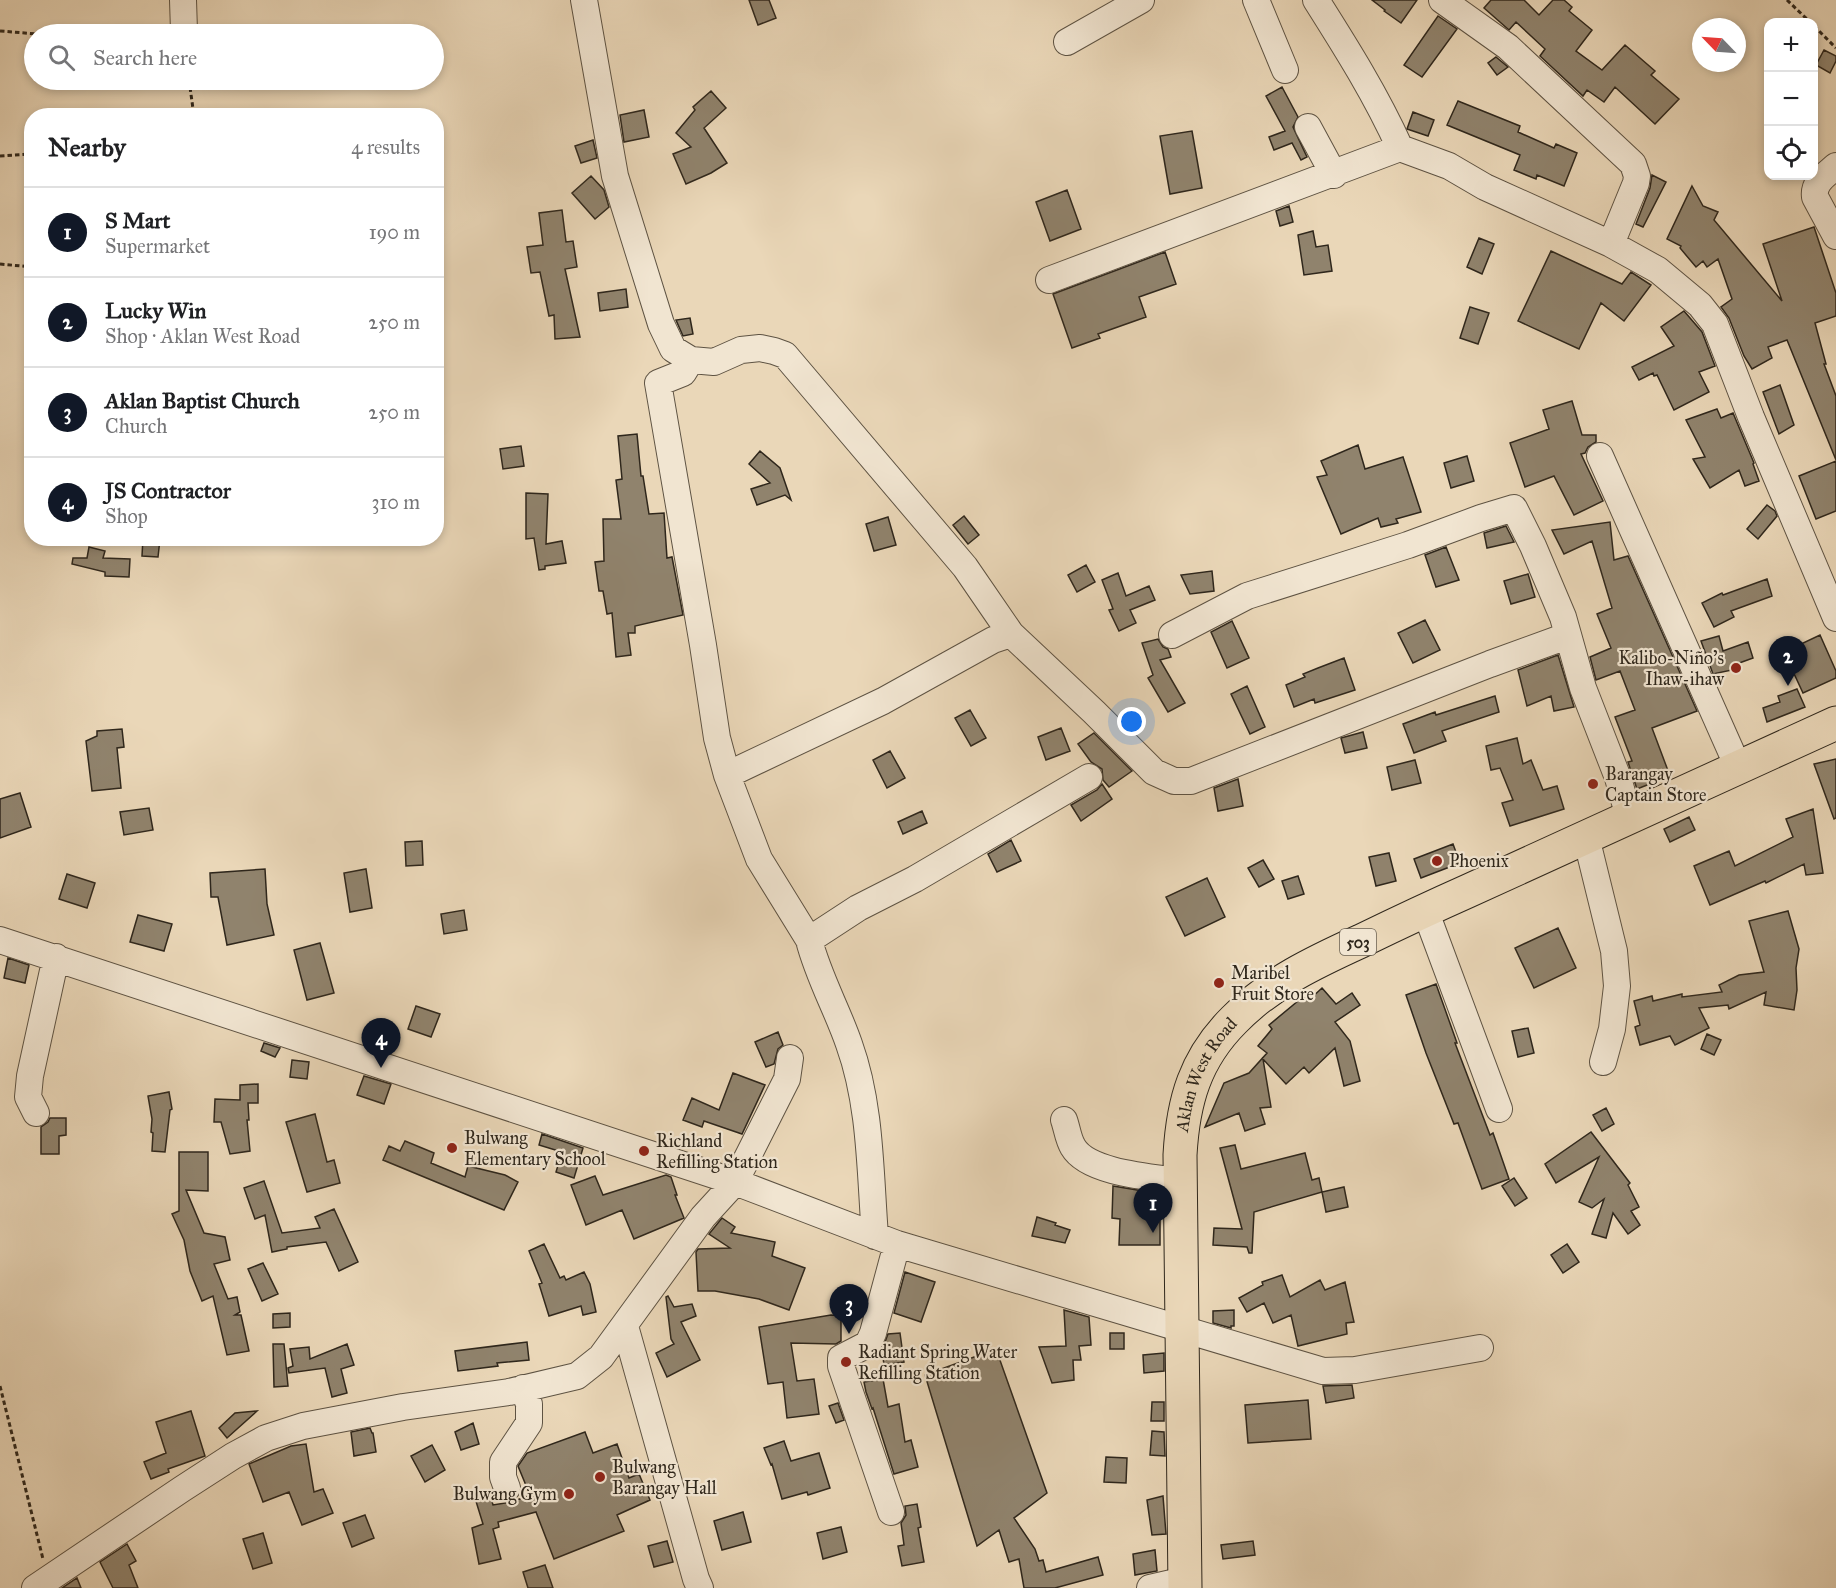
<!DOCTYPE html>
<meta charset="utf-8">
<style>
body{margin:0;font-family:"IM FELL Great Primer",serif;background:#f6f6f6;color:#202124}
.controls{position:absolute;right:18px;top:18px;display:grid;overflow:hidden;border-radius:12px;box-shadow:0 3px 9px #0003}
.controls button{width:54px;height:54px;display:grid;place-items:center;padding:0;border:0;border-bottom:2px solid #e0e0e0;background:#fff;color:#202124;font:30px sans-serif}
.compass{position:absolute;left:1692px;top:18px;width:54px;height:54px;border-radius:50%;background:#fff;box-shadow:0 3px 9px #0003;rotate:295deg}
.you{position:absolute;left:1132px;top:722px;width:21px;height:21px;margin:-15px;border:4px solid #fff;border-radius:50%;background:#1a73e8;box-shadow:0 0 0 9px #1a73e833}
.badge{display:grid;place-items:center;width:39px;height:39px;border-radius:50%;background:#111827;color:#fff;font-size:20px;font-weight:700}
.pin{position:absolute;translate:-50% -50px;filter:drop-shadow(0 2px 3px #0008)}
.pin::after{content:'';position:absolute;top:32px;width:21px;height:18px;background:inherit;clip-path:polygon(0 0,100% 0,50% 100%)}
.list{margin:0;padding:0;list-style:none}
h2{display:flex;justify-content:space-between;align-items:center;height:78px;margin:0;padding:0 24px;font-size:26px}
h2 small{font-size:20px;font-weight:400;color:#757577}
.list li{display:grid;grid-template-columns:39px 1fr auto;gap:18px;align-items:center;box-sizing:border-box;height:90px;padding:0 24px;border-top:2px solid #e0e0e0}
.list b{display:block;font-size:22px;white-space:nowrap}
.list p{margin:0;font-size:20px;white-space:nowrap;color:#757577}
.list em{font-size:20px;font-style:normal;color:#757577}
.icon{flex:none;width:33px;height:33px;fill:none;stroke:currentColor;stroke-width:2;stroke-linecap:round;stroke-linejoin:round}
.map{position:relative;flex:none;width:1836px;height:1588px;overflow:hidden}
.search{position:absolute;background:#fff;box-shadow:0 3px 9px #0003;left:24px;top:24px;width:420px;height:66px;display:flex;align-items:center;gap:15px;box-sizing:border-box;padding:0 21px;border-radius:33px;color:#757577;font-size:22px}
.panel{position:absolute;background:#fff;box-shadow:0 3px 9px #0003;left:24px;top:108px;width:420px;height:438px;border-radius:24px}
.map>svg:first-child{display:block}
.building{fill:#90836d;stroke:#2f271c;stroke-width:1.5}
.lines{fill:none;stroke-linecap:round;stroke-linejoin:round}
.minor-casing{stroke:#5e5343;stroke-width:28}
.major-casing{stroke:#2f271c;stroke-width:35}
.path{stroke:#2f271c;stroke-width:3;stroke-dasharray:4.5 3;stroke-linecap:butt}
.minor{stroke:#f1e5d1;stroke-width:26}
.major{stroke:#ead7b8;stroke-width:33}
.poi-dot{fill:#8f2418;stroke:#f1e5d1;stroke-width:2}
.labels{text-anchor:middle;stroke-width:4.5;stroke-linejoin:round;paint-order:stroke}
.shield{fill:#f1e5d1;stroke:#696052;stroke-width:1.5}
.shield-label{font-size:16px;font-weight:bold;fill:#2f271c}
.poi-label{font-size:18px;fill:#2f271c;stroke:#f1e5d1;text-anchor:start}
.street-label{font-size:18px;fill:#2f271c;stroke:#f1e5d1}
</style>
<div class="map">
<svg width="1836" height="1588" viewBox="0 0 1836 1588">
<rect width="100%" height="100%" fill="#ead7b8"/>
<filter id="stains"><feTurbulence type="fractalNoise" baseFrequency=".00333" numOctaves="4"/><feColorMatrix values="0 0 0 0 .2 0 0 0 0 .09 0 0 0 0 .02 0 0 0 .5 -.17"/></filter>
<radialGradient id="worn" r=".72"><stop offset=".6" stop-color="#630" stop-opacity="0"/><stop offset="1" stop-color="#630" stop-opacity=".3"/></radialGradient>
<path class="building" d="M749 0H769L776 18 758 25Z
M1372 0H1417L1401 23 1384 11 1385 10Z
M1491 0H1524L1539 15 1553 0H1564L1572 7 1569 11 1592 30 1576 51 1602 70 1625 45 1655 71 1651 75 1679 99 1655 124 1615 87 1604 102 1587 90 1583 96 1540 56 1545 49 1516 22 1509 30 1484 8Z
M1438 16 1457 29 1422 77 1404 65Z
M1824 50 1836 56V61L1830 73 1816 65Z
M1496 57 1508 67 1497 75 1488 63Z
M1282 87 1298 117 1293 127 1307 157 1301 160 1292 143 1274 150 1269 137 1285 131 1266 96Z
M711 91 726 108 704 128 727 163 711 173 686 184 673 154 691 147 676 133 695 110 693 107Z
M1458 101 1520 126 1518 132 1554 148 1556 144 1577 153 1564 186 1537 175 1536 179 1514 170 1520 155 1447 125Z
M644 110 649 137 624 142 620 115Z
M1413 112 1434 120 1428 136 1407 129Z
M1192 131 1202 188 1170 194 1160 136Z
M593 140 597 158 581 163 575 146Z
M1652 175 1666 182 1643 227 1636 224 1650 188Z
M591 176 604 190 609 207 595 219 572 193Z
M1692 186 1703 206 1718 212 1714 220 1782 301 1763 244 1814 227 1836 293V316L1815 323 1826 364H1824L1836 396V460L1787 340 1768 347 1772 358 1752 369 1744 356 1729 318 1721 307 1732 299 1718 259 1707 267 1703 261 1696 267 1680 248 1681 246 1667 239Z
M1067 190 1081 229 1050 241 1036 202Z
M1289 206 1293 222 1280 226 1276 211Z
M562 210 566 242 573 241 577 267 565 269 580 337 555 339 554 315 549 316 540 272 531 273 527 247 543 245 539 213Z
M1313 231 1316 247 1328 245 1332 271 1304 275 1298 235Z
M1479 238 1494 244 1482 274 1467 267Z
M1551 251 1622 284 1631 272 1651 285 1624 321 1601 303 1579 349 1518 321Z
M1165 252 1176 284 1139 297 1146 317 1098 334 1100 338 1072 348 1053 294Z
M626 289 628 307 600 311 598 293Z
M1470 307 1489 313 1478 344 1460 338Z
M1684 311 1702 332 1715 366 1699 372 1709 392 1674 410 1657 375 1654 376 1653 373 1639 380 1632 367 1674 346 1661 327Z
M690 318 693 334 683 336 676 320Z
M1780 385 1794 425 1779 434 1763 392Z
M1572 401 1582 435H1596V442L1588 447 1585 453 1581 454 1603 501 1574 515 1554 476 1525 487 1510 443 1549 429 1543 410Z
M1717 409 1721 418 1733 413 1754 463 1753 464 1759 481 1745 486 1739 470 1710 488 1693 459 1705 457 1686 420Z
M637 434 641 476H643L649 514 664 513 667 558 672 557 683 615 635 626V633H628L631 655 616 657 612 613 607 614 603 591H599L595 562 604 561 603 519H621L616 480 622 479 618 436Z
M1358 445 1365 469 1403 457 1421 512 1396 519 1398 523 1381 527 1378 518 1341 534 1317 477 1327 475 1321 461Z
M521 446 524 466 503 469 500 449Z
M760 451 780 468 791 500 785 495 757 505 751 489 770 483 749 464Z
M1467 456 1474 481 1451 488 1444 463Z
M1836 461V511L1816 519 1799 476Z
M526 493 548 494 546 544 562 541 566 563 545 566V569L539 570 534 538 526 539Z
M1767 505 1775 511 1777 516 1758 539 1747 529Z
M964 516 979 535 968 544 953 525Z
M888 517 896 545 874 551 866 524Z
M1610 522 1614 560 1628 556 1697 711 1652 728 1670 776 1637 789 1628 762 1632 761 1615 717 1635 710 1620 671 1596 680 1590 657 1611 648 1597 614 1612 608 1592 541 1564 554 1552 530Z
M1506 526 1514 542 1487 548 1484 533Z
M143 538 160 539 158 557 142 556Z
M89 547 105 551 103 558 130 559 129 577 105 576V572L72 564 73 558H87Z
M1446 547 1459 580 1436 587 1425 555Z
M1086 565 1095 582 1077 592 1068 575Z
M1212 571 1214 591 1190 594 1181 575Z
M1118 573 1126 596 1149 586 1155 600 1130 610 1136 623 1119 631 1109 610 1113 609 1102 580Z
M1528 574 1535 597 1511 604 1504 581Z
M1767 579 1772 596 1731 611 1734 617 1714 627 1702 603 1722 593 1723 595Z
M1425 620 1440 650 1413 663 1398 633Z
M1232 621 1249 658 1227 668 1211 632Z
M1820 635 1836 671V678L1803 693 1784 652Z
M1719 636 1723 651 1748 642 1753 658 1731 666 1732 670 1713 674 1701 641Z
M1158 639 1163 647 1168 649 1171 657 1160 660 1185 703 1168 712 1148 678 1153 675 1142 643Z
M1558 655 1574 707 1554 711 1551 696 1527 706 1518 670Z
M1344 658 1355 690 1315 703 1314 699 1294 707 1286 685 1305 677 1303 674 1318 668Z
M1247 686 1265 727 1250 734 1231 694Z
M1797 689 1805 707 1767 722 1763 708 1780 702 1778 696Z
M1495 696 1499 712 1442 731 1446 741 1414 753 1403 724 1435 712 1436 715Z
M970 710 986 738 971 746 955 718Z
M1061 728 1070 751 1046 760 1038 737Z
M122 729 124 747 117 748 121 788 92 791 86 741 97 736V731Z
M1363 732 1367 748 1345 753 1341 738Z
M1094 733 1132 771 1109 787 1103 780 1102 769 1091 762 1078 744Z
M1517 738 1523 764 1531 760 1543 790 1557 786 1564 809 1510 826 1502 803 1513 800 1500 768 1491 770 1486 746Z
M890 751 905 778 887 788 873 760Z
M1836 759V818L1834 819 1814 764Z
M1415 760 1421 783 1392 790 1387 767Z
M1238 779 1243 806 1218 811 1214 788Z
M1102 784 1112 799 1081 821 1071 805 1097 790Z
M20 793 31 827 0 838V799Z
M149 808 153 830 124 835 120 812Z
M1813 809 1823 873 1806 875 1804 864 1766 883 1765 881 1710 905 1694 866 1729 851 1735 866 1793 837 1786 819Z
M922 811 927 823 903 834 898 822Z
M1689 817 1695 830 1670 842 1664 829Z
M1011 840 1021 861 997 872 988 854Z
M422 841 423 865 406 866 405 842Z
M1453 844 1460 863 1421 878 1414 859Z
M1389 853 1396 881 1376 886 1369 857Z
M1263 860 1274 879 1259 887 1248 868Z
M265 869 267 904 274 935 227 945 218 897H211L210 873Z
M366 869 372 908 350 912 344 873Z
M67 874 95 883 87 908 59 899Z
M1298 876 1304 894 1288 899 1282 881Z
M1207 878 1225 917 1185 936 1166 897Z
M464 910 467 930 444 934 441 914Z
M1788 911 1799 949 1796 968 1797 990 1794 1010 1764 1005 1766 992 1729 1009 1728 1005 1699 1008 1709 1028 1675 1045 1670 1036 1640 1045 1635 1027 1640 1025 1634 1001 1652 996 1653 1001 1682 994V997L1722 992 1719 985 1739 975 1764 972 1749 921Z
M138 915 172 924 164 951 130 942Z
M1558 928 1576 968 1534 988 1515 948Z
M320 943 334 993 307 1000 294 950Z
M8 958 29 965 25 983 4 978Z
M1436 984 1457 1043H1455L1490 1135 1493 1133 1509 1179 1482 1189 1458 1123 1454 1124 1426 1053 1406 995Z
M1322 988 1336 1004 1352 993 1360 1005 1335 1022 1350 1041 1360 1081 1344 1086 1335 1048 1309 1073 1304 1067 1286 1084 1263 1059 1271 1107 1260 1108 1265 1124 1245 1131 1239 1113 1205 1127 1224 1083 1249 1073 1267 1053 1258 1046 1272 1029 1269 1025 1304 996 1308 1001Z
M416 1006 440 1014 431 1037 408 1029Z
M1528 1028 1534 1053 1518 1057 1512 1031Z
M778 1032 783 1045 778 1049 774 1064 766 1067 755 1042Z
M1707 1034 1721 1040 1714 1055 1701 1049Z
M264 1043 280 1048 275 1057 261 1051Z
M292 1060 309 1062 307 1079 290 1077Z
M733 1073 765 1085 742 1134 704 1121 702 1127 683 1120 692 1098 719 1110Z
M364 1076 391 1084 384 1104 357 1095Z
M258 1084V1103H248L249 1120H247L250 1151 230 1154 221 1122H214L215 1099 240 1100V1085Z
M169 1092 172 1109 170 1110 165 1152 152 1151 153 1133 151 1132 152 1119 148 1096Z
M1606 1108 1614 1124 1602 1131 1593 1115Z
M315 1114 327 1162 334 1160 340 1183 307 1192 286 1122Z
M50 1118H66V1135L59 1136V1154H41V1127L48 1122Z
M1591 1132 1630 1183 1628 1185 1639 1207 1631 1211 1640 1225 1628 1234 1613 1213 1606 1238 1592 1234 1604 1199 1592 1208 1579 1202 1599 1157 1556 1183 1545 1164Z
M542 1134 583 1148 574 1178 556 1172 562 1152 539 1145Z
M405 1141 434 1153 431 1163 465 1177 468 1166 505 1175 518 1182 504 1210 383 1160 389 1146 400 1151Z
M1235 1145 1241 1169 1305 1153 1312 1180 1319 1178 1322 1192 1254 1212 1252 1253H1249L1247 1247 1213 1245 1214 1228 1242 1229 1220 1148Z
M179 1152H208V1191L186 1190 204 1233 225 1237 230 1260 214 1264 228 1299 237 1297 240 1312 235 1315H241L249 1351 227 1355 213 1296 202 1301 190 1271 184 1240 172 1214 179 1211Z
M666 1175 671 1177 677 1195H675L684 1218 634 1239 622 1210 586 1225 571 1185 595 1176 603 1195Z
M1514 1178 1527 1198 1515 1206 1502 1186Z
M264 1181 282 1233 320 1228 315 1217 334 1209 358 1262 339 1271 326 1242 287 1247V1249L272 1252 265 1215 255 1219 244 1188Z
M1113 1186 1143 1191 1142 1214H1160V1245H1119L1120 1219 1112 1218Z
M1344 1187 1348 1207 1326 1212 1322 1192Z
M1037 1217 1056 1223 1055 1225 1070 1230 1065 1243 1032 1236Z
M722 1218 735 1227 731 1233 775 1242 772 1256 805 1268 789 1310 759 1299 715 1291H698L696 1252 698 1249 730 1248 709 1234Z
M544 1244 560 1278 564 1276 566 1280 584 1272 590 1284 596 1312 583 1315 581 1306 549 1316 539 1284 542 1283 529 1251Z
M1567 1244 1579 1262 1563 1273 1551 1255Z
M263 1263 278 1294 262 1301 248 1269Z
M905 1272 935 1282 921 1322 894 1313Z
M1282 1275 1290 1297 1320 1280 1325 1290 1345 1282 1354 1322 1346 1323 1347 1334 1298 1346 1291 1315 1273 1323 1264 1303 1247 1312 1239 1298 1263 1285 1262 1282Z
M668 1296 674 1307 692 1304 696 1316 681 1322 700 1360 667 1377 656 1353 674 1344 671 1339 666 1297Z
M1064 1310 1089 1317 1091 1345 1079 1346 1081 1360H1073L1074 1380 1052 1383 1039 1347 1066 1346Z
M1234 1310V1326H1231V1328L1213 1323V1311Z
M290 1313V1327L273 1328V1314Z
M831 1315 841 1316V1341L836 1344 791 1343 797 1381 814 1379 819 1414 787 1418 783 1382 768 1384 759 1327Z
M900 1333 904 1362 884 1365 882 1350 888 1334Z
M1110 1333H1124V1349H1110Z
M527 1342 529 1360 497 1363 498 1366 458 1371 455 1351Z
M273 1344H284L288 1386 274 1387Z
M347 1344 354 1365 341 1369 347 1393 332 1397 325 1368 289 1373 288 1368 293 1366 290 1349 309 1347 310 1359Z
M996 1349 1047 1493 1014 1518 1035 1549 1039 1561 1043 1560 1046 1572 1098 1557 1103 1575 1055 1588H1024L1019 1559 1009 1562 999 1530 977 1546 925 1375Z
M1164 1353V1371L1144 1373 1143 1355Z
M883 1379 888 1407 899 1404 905 1442 911 1440 918 1467 894 1474 873 1408 872 1409 866 1392 864 1382Z
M1352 1385 1354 1398 1326 1403 1323 1386Z
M1308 1400 1311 1439 1248 1443 1245 1405Z
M1152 1402H1164V1421H1151Z
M838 1403 844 1420 836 1423 829 1406Z
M191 1411 205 1456 168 1469 169 1472 151 1479 144 1462 166 1453 156 1422Z
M257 1411 227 1438 219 1428 235 1413Z
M473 1423 479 1444 461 1450 455 1432Z
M370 1428 372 1433H373L376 1452 354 1456 351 1432Z
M1152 1431 1164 1432 1165 1456 1150 1455Z
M585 1432 593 1453 617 1444 629 1478 639 1474 650 1500 617 1515 624 1531 554 1559 536 1512 498 1522 499 1527 493 1529 501 1559 479 1564 472 1528 483 1524 475 1498 490 1494 493 1505 512 1502 530 1495 518 1466 527 1453Z
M784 1441 791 1461 819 1453 830 1488 808 1495 807 1492 782 1499 772 1464 771 1465 764 1448Z
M306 1444 314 1492 323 1489 333 1513 302 1525 289 1492 263 1502 249 1464 291 1446Z
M432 1445 445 1470 425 1482 411 1456Z
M1106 1457 1127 1458 1126 1483 1104 1482Z
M1163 1496 1166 1534 1152 1535 1147 1500Z
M917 1504 921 1527 918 1528 924 1562 902 1566 898 1546 904 1545 901 1523 906 1515 905 1506Z
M743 1512 751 1542 722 1550 714 1521Z
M365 1515 374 1538 352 1547 343 1523Z
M841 1527 847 1552 823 1559 817 1533Z
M263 1533 272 1563 253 1569 243 1539Z
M667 1541 673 1562 654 1567 648 1546Z
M1253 1541 1255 1555 1223 1559 1221 1545Z
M127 1544 136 1561 129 1565 138 1588H113L100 1562Z
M1155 1550 1157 1571 1135 1575 1133 1554Z
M545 1565 553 1588H528L523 1572Z
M77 1578 81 1588H62Z"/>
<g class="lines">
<g class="minor-casing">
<path id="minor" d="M183 0 184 31
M584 0 615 176 661 324 673 349 691 360 714 362 741 350 760 348 774 351 785 355 965 567 1011 634 1094 712 1154 772 1174 781H1191L1490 664 1567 636
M1256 0 1285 70
M1316 0C1347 49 1376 95 1400 148L1449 166 1485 187 1611 244 1658 270 1700 305 1715 324 1751 417 1836 618
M1442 0 1508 47 1633 164 1637 176 1636 183 1611 244
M1067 42 1141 0
M1308 127 1334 175
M1836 166C1826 175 1813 182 1815 197L1836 236
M1049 280 1400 148
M691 360 683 373 658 383 703 645 717 738 727 775 759 859 809 940
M1600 456 1738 767
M1172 635 1247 596 1408 545 1481 518 1514 508 1533 546 1563 617 1583 688 1618 778 1629 817
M727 775 883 701 993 640 1011 634
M1586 837 1614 951 1617 986 1612 1029 1603 1062
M1425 910 1499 1109
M0 940 735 1182 897 1244 1323 1371 1355 1370 1480 1348
M36 1113 28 1097 30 1076 56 957
M1064 1120C1067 1128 1068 1139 1073 1147 1088 1173 1151 1177 1179 1181
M875 1236C870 1172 871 1105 849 1044 837 1009 818 976 809 940L858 908 915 879 1089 777
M625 1326 696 1579 700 1588
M507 1488 503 1477V1462L529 1423V1404L523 1388
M891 1512 841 1366V1358L868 1344 873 1333 897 1244
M35 1588 182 1489 233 1456 266 1438 303 1426 403 1407 509 1392 577 1376 601 1357 703 1217 735 1182 787 1079 790 1058
M1150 1588 1185 1580"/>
</g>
<g class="major-casing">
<g id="major">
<path id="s1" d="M1185 1588 1180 1155C1183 1101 1195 1059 1234 1020 1270 983 1315 962 1361 941 1396 924 1432 907 1468 891 1590 835 1713 779 1836 723"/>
</g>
</g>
<path class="path" d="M1787 0 1810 22
M1814 26 1836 48
M0 31 37 34
M131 34 164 32
M189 80 194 116
M0 156 32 154
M0 264 32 267
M0 1386 43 1559"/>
<use href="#minor" class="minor"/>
<use href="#major" class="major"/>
</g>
<g class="poi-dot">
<circle cx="1736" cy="668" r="6"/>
<circle cx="1593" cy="784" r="6"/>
<circle cx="1437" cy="861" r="6"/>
<circle cx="1219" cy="983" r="6"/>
<circle cx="452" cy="1148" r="6"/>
<circle cx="644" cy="1151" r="6"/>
<circle cx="846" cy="1362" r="6"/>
<circle cx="600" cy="1477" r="6"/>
<circle cx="569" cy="1494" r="6"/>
</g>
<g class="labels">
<rect class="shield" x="1340" y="929" width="36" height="26" rx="4.5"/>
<g class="shield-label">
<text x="1358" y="948">503</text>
</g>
<g class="poi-label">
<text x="1724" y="664" text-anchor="end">Kalibo-Niño's<tspan x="1724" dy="21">Ihaw-ihaw</tspan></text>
<text x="1605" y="780">Barangay<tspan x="1605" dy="21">Captain Store</tspan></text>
<text x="1449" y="867">Phoenix</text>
<text x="1231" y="979">Maribel<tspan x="1231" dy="21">Fruit Store</tspan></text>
<text x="464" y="1144">Bulwang<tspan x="464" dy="21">Elementary School</tspan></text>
<text x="656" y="1147">Richland<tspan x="656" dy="21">Refilling Station</tspan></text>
<text x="858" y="1358">Radiant Spring Water<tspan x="858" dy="21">Refilling Station</tspan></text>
<text x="612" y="1473">Bulwang<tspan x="612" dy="21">Barangay Hall</tspan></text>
<text x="557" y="1500" text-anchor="end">Bulwang Gym</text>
</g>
<g class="street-label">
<text dy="6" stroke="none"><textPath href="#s1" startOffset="519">Aklan West Road</textPath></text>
</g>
</g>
<rect width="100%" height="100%" filter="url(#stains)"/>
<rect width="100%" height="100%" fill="url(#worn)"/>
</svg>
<div class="controls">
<button>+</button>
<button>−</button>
<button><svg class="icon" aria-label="locate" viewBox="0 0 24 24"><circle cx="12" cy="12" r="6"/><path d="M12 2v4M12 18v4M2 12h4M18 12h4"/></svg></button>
</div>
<svg class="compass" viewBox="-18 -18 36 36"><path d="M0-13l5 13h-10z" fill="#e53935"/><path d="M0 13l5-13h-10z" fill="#757577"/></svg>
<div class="you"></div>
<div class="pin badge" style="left:1153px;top:1233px">1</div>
<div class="pin badge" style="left:1788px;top:686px">2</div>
<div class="pin badge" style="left:849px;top:1334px">3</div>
<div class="pin badge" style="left:381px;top:1068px">4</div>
<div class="search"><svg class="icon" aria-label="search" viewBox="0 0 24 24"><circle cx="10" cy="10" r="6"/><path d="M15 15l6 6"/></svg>Search here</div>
<section class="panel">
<h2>Nearby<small>4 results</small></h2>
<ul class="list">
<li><span class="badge">1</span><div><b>S Mart</b><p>Supermarket</p></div><em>190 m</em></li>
<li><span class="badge">2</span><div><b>Lucky Win</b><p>Shop · Aklan West Road</p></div><em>250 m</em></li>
<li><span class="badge">3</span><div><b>Aklan Baptist Church</b><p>Church</p></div><em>250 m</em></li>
<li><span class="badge">4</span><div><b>JS Contractor</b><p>Shop</p></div><em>310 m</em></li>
</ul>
</section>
</div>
